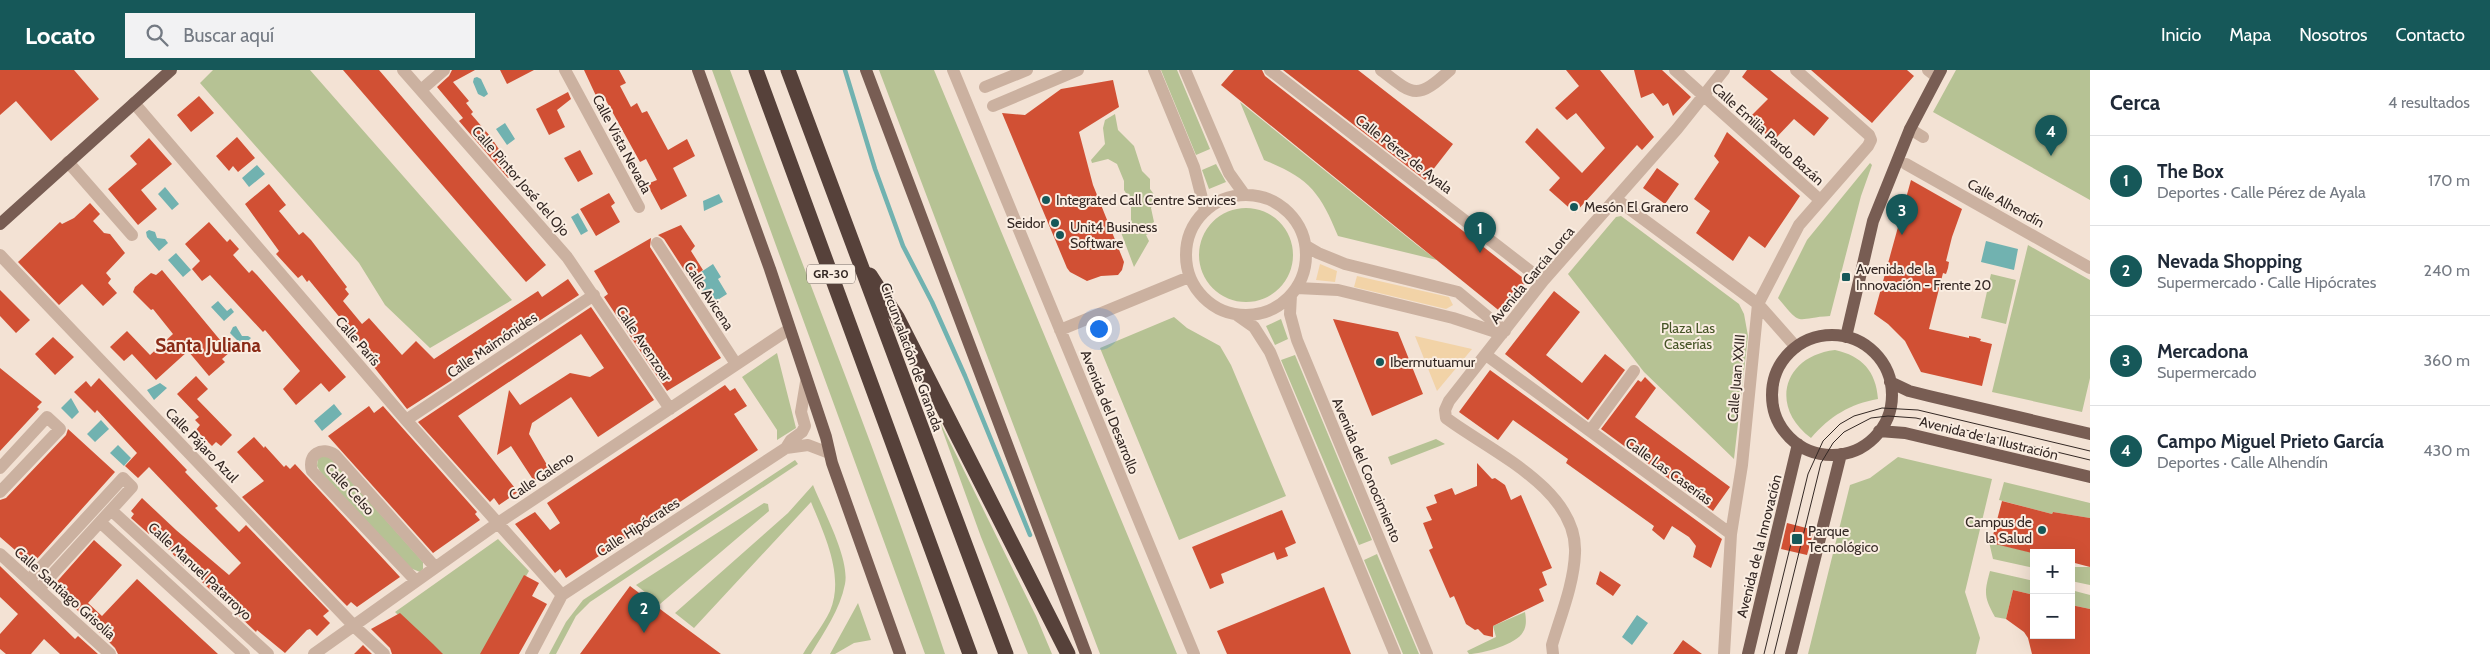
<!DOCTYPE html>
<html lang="es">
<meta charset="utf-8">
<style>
body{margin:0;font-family:Cabin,sans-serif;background:#f2f2f3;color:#1f2937}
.controls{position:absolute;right:15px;bottom:15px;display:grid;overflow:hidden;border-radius:0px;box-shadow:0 5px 20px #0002}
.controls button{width:45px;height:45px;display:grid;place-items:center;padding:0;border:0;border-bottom:1px solid #e0e1e3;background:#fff;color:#1f2937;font:25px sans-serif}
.you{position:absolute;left:1098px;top:258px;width:18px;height:18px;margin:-12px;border:4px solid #fff;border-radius:50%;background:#1a73e8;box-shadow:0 0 0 8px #1a73e833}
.badge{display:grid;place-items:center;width:32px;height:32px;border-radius:50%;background:#165859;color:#fff;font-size:16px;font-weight:700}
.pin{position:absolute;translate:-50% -41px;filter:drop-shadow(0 1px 2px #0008)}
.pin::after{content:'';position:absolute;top:26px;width:18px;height:15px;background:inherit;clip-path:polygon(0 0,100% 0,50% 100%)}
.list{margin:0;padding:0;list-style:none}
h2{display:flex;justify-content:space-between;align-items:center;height:65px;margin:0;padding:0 20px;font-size:21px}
h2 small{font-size:16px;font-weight:400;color:#747a83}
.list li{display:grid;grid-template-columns:32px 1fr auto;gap:15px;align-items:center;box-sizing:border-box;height:90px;padding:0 20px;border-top:1px solid #e0e1e3}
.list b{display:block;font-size:19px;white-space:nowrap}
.list p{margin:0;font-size:16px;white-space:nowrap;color:#747a83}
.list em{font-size:16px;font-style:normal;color:#747a83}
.icon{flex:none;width:28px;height:28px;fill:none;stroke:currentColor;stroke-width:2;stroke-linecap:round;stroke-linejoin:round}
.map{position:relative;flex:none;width:2090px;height:584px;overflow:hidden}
header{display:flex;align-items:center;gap:30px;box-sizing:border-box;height:70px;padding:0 25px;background:#165859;color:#fff}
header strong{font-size:24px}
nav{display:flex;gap:28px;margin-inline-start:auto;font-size:18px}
.search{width:350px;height:45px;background:#f2f2f3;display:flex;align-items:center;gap:12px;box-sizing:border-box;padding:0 18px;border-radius:0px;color:#747a83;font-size:19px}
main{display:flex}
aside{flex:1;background:#fff}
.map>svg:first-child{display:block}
.green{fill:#b6c294}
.sand{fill:#f2d3a7}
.water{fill:#71b2b0}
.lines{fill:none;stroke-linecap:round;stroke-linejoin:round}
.stream{stroke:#71b2b0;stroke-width:4.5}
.building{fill:#d15034}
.minor{stroke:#cbb1a0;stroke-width:12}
.major{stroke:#785d53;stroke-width:12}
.highway{stroke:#56413a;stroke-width:15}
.tram{stroke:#342824;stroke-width:1}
.poi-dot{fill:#165859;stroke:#faede1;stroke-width:2}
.labels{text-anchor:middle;stroke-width:4;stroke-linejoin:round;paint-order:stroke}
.shield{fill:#faede1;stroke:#6f635d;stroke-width:1}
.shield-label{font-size:12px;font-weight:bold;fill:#342824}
.street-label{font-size:14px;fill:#342824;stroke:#faede1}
.poi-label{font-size:14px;fill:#342824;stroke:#faede1;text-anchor:start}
.park-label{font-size:14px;fill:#465426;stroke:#faede1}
.district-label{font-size:19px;font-weight:bold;fill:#8a2a16;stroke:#faede1}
</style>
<header>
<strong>Locato</strong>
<div class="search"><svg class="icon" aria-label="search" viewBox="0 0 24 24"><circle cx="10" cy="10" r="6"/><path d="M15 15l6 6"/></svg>Buscar aquí</div>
<nav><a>Inicio</a><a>Mapa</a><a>Nosotros</a><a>Contacto</a></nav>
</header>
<main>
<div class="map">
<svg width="2090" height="584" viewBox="0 0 2090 584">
<rect width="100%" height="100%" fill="#f3e2d4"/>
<path class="green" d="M213 0H310L512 230 430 278 385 235 359 193 200 13Z
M712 0H730C801 195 880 387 945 584H925Z
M879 0H934L1177 584H1100Z
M1161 0H1177L1210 79 1196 85Z
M1956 0H2090V130L1933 42Z
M1240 32 1417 175 1437 190 1338 166C1320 122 1309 108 1264 90Z
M1115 44 1118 60 1134 76 1142 101 1150 109V119L1156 127 1151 138 1154 152 1147 156 1150 163 1146 165 1149 171 1134 197 1119 157 1124 156 1131 150V131L1124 120V111L1117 94 1108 89 1092 93 1091 90 1105 74 1103 58 1105 50Z
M1870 93 1872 95 1861 126 1830 246C1794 248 1803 258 1778 228L1807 170Z
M1216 94 1226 112 1209 119 1202 100Z
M1199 185a47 47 0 1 1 94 0a47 47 0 1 1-94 0Z
M1621 146 1739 234 1744 244 1748 266 1734 389 1644 302 1568 204 1616 147Z
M2028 175 2090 210V308L2082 342 1992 322Z
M1991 204 2016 210 2006 254 1981 248Z
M1174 247 1187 258 1220 276 1231 295 1286 426 1179 470 1100 278Z
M1281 249 1288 269 1275 275 1266 256Z
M1835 280C1862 286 1876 301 1878 329 1850 334 1830 346 1811 368 1769 337 1783 286 1835 280Z
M777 283 796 358 777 370V360L742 307Z
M1295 285 1372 470 1359 475 1281 290Z
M938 348 1036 546 1052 584H1028L981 467Z
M1436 369 1445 374 1391 395 1388 387Z
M329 386 423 492V499L420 502 410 498 321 403 317 396 318 387Z
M1898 387 1992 409 1965 522 1980 568 1976 584H1808L1850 415 1870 408Z
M795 390 798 394 590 532 576 546 556 584H549L566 552 583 530Z
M2004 412 2090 433V448L2053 442 2052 444 1999 430Z
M813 415C823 440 850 489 845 514 840 540 824 562 811 584H803C811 570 823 556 830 541 845 506 824 464 811 432L694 558 675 543 788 443Z
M764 433 768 434 769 441 660 534 636 515Z
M498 469 529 501 481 584H439L395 542Z
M1989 472 2034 483V498L1993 489Z
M1377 484 1419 584H1403L1364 490Z
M2074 497H2090V515L2071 511Z
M1990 501 2034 511V525L2013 520 2006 549 1995 547C1984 527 1984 523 1990 501Z
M2071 520 2090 525V539L2071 535Z
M858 533 871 570 854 573 835 584H830Z
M1525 542C1526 548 1527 556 1523 562 1517 574 1482 584 1469 584L1467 581 1496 567 1493 556Z"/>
<path class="sand" d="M1320 194 1337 201 1335 212 1316 210Z
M1357 206 1449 227 1453 235 1446 239 1354 217Z
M1415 266 1472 279 1437 321Z"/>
<path class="water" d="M477 7 481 9 488 24 484 27 478 24 473 12 474 8Z
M505 53 515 69 507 75 496 59Z
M257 95 265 104 249 117 242 108Z
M165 117 179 134 172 140 158 124Z
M719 124 723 132 704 141 703 131Z
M578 143 588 161 581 165 571 147Z
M149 160 155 162 157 168 165 169 168 173 159 181 147 167 146 162Z
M1986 171 2018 179 2014 200 1981 192Z
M176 183 191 200 183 207 168 190Z
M713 194 721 207 718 209 727 224 716 231 710 222 705 224 696 211 700 208 698 204Z
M218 231 227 241 231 238 234 242 224 251 211 237Z
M236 256 242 266H248L251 268 243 276 230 263 233 257Z
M160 313 167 318 154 330 147 320Z
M71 328 79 342 72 349 61 338Z
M334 334 342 344 322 361 314 351Z
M101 350 109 359 95 372 87 364Z
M118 375 131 388 124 396 110 383Z
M1637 545 1648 553 1632 575 1622 567Z"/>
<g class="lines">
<path class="stream" d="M845 0 875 99 903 176 932 232 965 306 1030 465"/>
</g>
<path class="building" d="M0 0H74L99 29 51 71 16 31 0 45Z
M343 0H379L546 195 526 212Z
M452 0H475L453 12 469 31 466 33 473 42 471 44 490 66 515 103 508 108 459 51 463 48 437 17 449 6Z
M500 0H534L507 14Z
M584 0H619L626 13 620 16 631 37 637 33 642 43 647 41 668 80 687 69 695 86 673 98 687 126 661 140 647 114 657 110 646 89 640 92 603 25 597 28Z
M1234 0H1262L1265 6 1527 211 1502 243 1221 15Z
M1283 0H1358L1453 74 1425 110Z
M1566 0H1600L1654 67 1642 80 1637 75 1575 143 1549 120 1560 108 1525 72 1537 58 1582 103 1605 78 1576 43 1567 50 1555 38 1579 16Z
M1634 0H1662L1691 27 1673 46 1668 33 1663 36 1653 23 1641 28Z
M1747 0H1770L1829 48 1814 66 1794 49 1773 71 1749 48 1768 29 1742 7Z
M1811 0H1907L1914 6 1872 53Z
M1113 10 1119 37 1079 62 1093 115 1124 192 1122 200 1118 205 1101 206 1087 211 1070 202 1067 198 1002 43 1025 45 1061 19Z
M568 22 571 29 557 40 565 57 549 65 536 39Z
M199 26 214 43 191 62 177 45Z
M1727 62 1800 126 1765 178 1749 166 1733 191 1696 163 1710 141 1694 129 1719 92 1714 86Z
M237 67 255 88 238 102 233 96 229 101 216 86Z
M149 68 172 94 141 120 157 139 138 155 108 119 137 94 130 86Z
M580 80 593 104 578 112 564 88Z
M1657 98 1679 114 1665 134 1643 118Z
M1911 110 1962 139 1952 167 1946 191 1949 192 1948 198 1946 204 1943 203 1929 259 1969 268V266L1975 267 1981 269 1980 271 1992 274 1982 316 1921 302 1905 271 1888 254 1874 244Z
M269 114 286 135 279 141 299 165 303 162 311 170 347 217 345 219 349 224 343 231 362 254 369 248 402 285 416 271 434 289 538 221 542 227 568 209 579 225 539 251 535 245 488 275 447 303 452 310 407 339 374 297 378 294 309 210 307 212 302 205 298 208 276 184 279 181 245 134Z
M609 123 615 133 611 136 620 152 596 166 580 139Z
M90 133 100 144 93 151 104 163 110 164 125 183 106 203 111 209 108 213 117 223 103 236 82 214 59 235 18 192 60 152 62 154 74 148Z
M209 152 227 172 230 169 239 179 233 185 249 203 252 200 257 205 346 307 329 322 321 313 296 335 283 319 300 301 265 260 263 262 210 205 202 211 192 199 200 191 185 174Z
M681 155 695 176 691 181 703 200 690 209 664 169 658 165Z
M651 168 650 177 721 288 667 321 604 227 608 224 594 201Z
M162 200 230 282 222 289 225 292 209 306 188 281 156 310 132 284 124 291 110 277 127 261 150 285 173 264 153 239 151 240 133 222 135 217 151 203 156 205Z
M0 220 30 250 16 263 0 246Z
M1554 221 1580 242 1546 285 1582 313 1605 284 1625 300 1588 350 1505 284Z
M591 237 654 330 598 367 571 327 532 353 529 364 550 400 534 411 511 376 497 385 509 320 520 335 570 303 590 307 604 298 581 264 458 346 518 422 499 435 494 428 490 432 418 352Z
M1333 249 1398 262 1423 324 1372 346Z
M53 267 74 287 55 305 35 284Z
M0 298 42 332 37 337 39 339 0 381Z
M1490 300 1722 469 1711 498 1693 487 1696 476 1689 467 1672 456 1664 470 1652 460 1654 456 1566 393 1568 389 1513 350 1498 370 1459 342Z
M196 306 208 319 197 329 232 365 221 376 216 372 212 376 196 360 200 355 195 350 199 347 177 324Z
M1645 307 1656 318 1635 347 1730 417 1713 441 1601 359 1638 310 1641 312Z
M99 308 187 400 185 402 218 436 215 438 239 462 246 455 329 541 323 546 330 553 317 566 310 559 307 560 285 583 257 560 256 562 238 545 241 542 222 526 219 528 202 512 204 510 187 493 184 496 151 461 149 464 131 448 134 444 131 441 142 428 176 460 229 505 241 493 149 397 138 408 125 396 137 383 97 340 95 343 74 322 86 311 91 317Z
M725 315 730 321 735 318 747 336 734 344 758 380 566 508 560 499 555 503 515 454 535 442 550 460 560 453 547 433Z
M369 336 374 343 383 336 477 442 475 444 480 450 433 483 328 366Z
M68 359 115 402 36 490 34 488 30 493 0 467V430L6 428 66 365Z
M254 367 264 378 265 376 284 397 286 395 290 399 295 394 400 507 357 537 351 532 347 536 340 529 242 427 264 411 237 382Z
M1477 393 1492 409 1495 408 1505 415 1511 430 1521 425 1552 498 1542 502 1547 515 1539 519 1544 531 1493 556V567L1484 565 1478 559 1475 560 1466 554 1454 526 1450 528 1429 480 1433 478 1423 453 1432 450 1426 437 1437 433 1434 425 1452 418 1455 425 1477 416Z
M2002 431 2052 444 2053 442 2090 448V497L2071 492V483H2032L1991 473Z
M1282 440 1296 473 1285 478 1288 486 1277 490 1274 482 1221 504 1224 513 1210 519 1192 477Z
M1787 453 1814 460 1807 485 1781 479Z
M94 470 122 495 88 533 102 546 137 509 218 584H118L115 578 53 516Z
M0 496 75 569 78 566 98 584H60L44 569 31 584H6L0 579V564L18 544 0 527Z
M1600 501 1621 515 1613 526 1596 514Z
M524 505 539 513 532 526 547 534 519 584H480Z
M630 516 664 542 721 584H580Z
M1324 517 1351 584H1227L1217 561Z
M2013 520 2034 525V565H2071V535L2090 539V584H2032L2028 568 2024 562 2006 549Z
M400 543 433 574 443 584H392L390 578 371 559Z
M1683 570 1702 584H1673Z
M363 575 372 584H354Z"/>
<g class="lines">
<path class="minor" d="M403 0 567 187 670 339
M565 0 639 137
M953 0 1194 584
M1154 0 1194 97 1205 140
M1185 0 1229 103 1244 124
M1270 0 1543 211
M1381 0C1414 26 1417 30 1450 0
M1675 0 1820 130
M1928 0 1937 7
M985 17 1027 0
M421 20 444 0
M134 33 406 350 562 525
M993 36 1078 0
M1910 59 1923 67
M68 92 132 165
M1906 94 2090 198
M1186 185a60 60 0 1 1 120 0a60 60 0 1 1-120 0Z
M1616 129 1758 234 1796 277
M657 173 736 294
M1306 176 1318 183 1345 194 1458 222 1505 261
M0 185 355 557 384 584
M1297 218 1338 220 1453 248 1502 264
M1291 225 1290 244 1297 270 1427 584
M1237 245 1254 257 1270 282 1395 584
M1060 260 1189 207
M1486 285 1731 464
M406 350 594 225
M1590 361 1634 301
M786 378 808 375 829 383
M0 398 47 347 60 359 0 422
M111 440 268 584
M100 452 244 584
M0 484 110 584
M29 510 123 408 132 417 39 519
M416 511 312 401C307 384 322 376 335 385L435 497
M314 584 498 453 788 260
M531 584 562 525 786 378 791 370 802 362 805 356 801 342 806 312
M1553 584 1552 575C1561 545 1574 513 1575 483 1578 422 1497 384 1453 353L1446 348 1445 340 1449 331 1543 211 1677 59 1724 0
M1724 584 1731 464 1742 395 1758 234 1799 155 1868 76 1871 70 1869 65 1796 0"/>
<path class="major" d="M698 0 770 199 826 367 832 393 900 584
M866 0 1086 584
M0 154 171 0
M1772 325a60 60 0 1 1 120 0a60 60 0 1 1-120 0Z
M1846 267 1873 151 1910 59 1941 0
M1890 312 1909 321 1929 326 2090 364
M1879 361 1905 363 2090 407
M1748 584 1798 374
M1791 584 1841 384"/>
<path class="highway" d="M756 0 970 584
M788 0 1006 584
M870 205 897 247 1068 584"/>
<path class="tram" d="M1764 584 1808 404 1823 371 1840 354 1854 346 1882 338 1918 340 2090 381
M1774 584 1821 393 1833 373 1844 362 1871 348 1888 346 1916 348 2090 390"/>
</g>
<g class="poi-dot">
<circle cx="1046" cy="130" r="5"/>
<circle cx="1574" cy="137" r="5"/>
<circle cx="1055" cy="153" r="5"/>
<circle cx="1060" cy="165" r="5"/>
<rect x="1841" y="202" width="10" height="10" rx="2.5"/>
<circle cx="1380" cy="292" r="5"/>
<circle cx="2042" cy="460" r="5"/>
<rect x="1791" y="463" width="12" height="12" rx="2.5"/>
</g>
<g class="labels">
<rect class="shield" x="807" y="194.5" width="48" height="19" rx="4"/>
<g class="shield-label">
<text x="831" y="208">GR-30</text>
</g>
<g class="street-label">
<text transform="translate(1768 64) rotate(42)" y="5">Calle Emilia Pardo Bazán</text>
<text transform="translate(622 74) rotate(62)" y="5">Calle Vista Nevada</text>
<text transform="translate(1404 84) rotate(38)" y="5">Calle Pérez de Ayala</text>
<text transform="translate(521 111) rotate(49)" y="5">Calle Pintor José del Ojo</text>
<text transform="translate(2006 133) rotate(29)" y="5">Calle Alhendín</text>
<text transform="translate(1532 205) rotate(-50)" y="5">Avenida García Lorca</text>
<text transform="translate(709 226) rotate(57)" y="5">Calle Avicena</text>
<text transform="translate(358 271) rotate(49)" y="5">Calle París</text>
<text transform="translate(644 274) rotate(56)" y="5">Calle Avenzoar</text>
<text transform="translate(492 275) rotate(-34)" y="5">Calle Maimónides</text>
<text transform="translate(912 287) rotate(70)" y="5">Circunvalación de Granada</text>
<text transform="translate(1736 308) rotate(-85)" y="5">Calle Juan XXIII</text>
<text transform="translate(1110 342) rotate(68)" y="5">Avenida del Desarrollo</text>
<text transform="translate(1989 368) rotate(14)" y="5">Avenida de la Ilustración</text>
<text transform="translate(202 375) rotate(46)" y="5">Calle Pájaro Azul</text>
<text transform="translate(1367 400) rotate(67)" y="5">Avenida del Conocimiento</text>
<text transform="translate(1669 401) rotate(36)" y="5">Calle Las Caserías</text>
<text transform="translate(541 406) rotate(-34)" y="5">Calle Galeno</text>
<text transform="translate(350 419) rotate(47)" y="5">Calle Celso</text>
<text transform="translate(638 457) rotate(-33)" y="5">Calle Hipócrates</text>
<text transform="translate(1759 476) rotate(-76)" y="5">Avenida de la Innovación</text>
<text transform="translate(200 501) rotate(43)" y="5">Calle Manuel Patarroyo</text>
<text transform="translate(65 523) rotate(42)" y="5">Calle Santiago Grisolía</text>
</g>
<g class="poi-label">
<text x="1056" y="135">Integrated Call Centre Services</text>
<text x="1584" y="142">Mesón El Granero</text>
<text x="1045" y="158" text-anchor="end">Seidor</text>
<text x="1070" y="162">Unit4 Business<tspan x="1070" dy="16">Software</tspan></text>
<text x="1856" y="204">Avenida de la<tspan x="1856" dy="16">Innovación - Frente 20</tspan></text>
<text x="1390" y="297">Ibermutuamur</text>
<text x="2032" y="457" text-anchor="end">Campus de<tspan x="2032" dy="16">la Salud</tspan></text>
<text x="1808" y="466">Parque<tspan x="1808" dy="16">Tecnológico</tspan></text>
</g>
<g class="park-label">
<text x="1688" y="263">Plaza Las<tspan x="1688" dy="16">Caserías</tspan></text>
</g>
<g class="district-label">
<text x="208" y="282">Santa Juliana</text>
</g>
</g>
</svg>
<div class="controls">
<button>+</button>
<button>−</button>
</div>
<div class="you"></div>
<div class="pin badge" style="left:1480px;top:183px">1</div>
<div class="pin badge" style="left:644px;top:563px">2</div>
<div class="pin badge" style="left:1902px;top:165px">3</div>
<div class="pin badge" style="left:2051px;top:86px">4</div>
</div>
<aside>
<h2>Cerca<small>4 resultados</small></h2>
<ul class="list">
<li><span class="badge">1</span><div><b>The Box</b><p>Deportes · Calle Pérez de Ayala</p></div><em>170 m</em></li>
<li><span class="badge">2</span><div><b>Nevada Shopping</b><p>Supermercado · Calle Hipócrates</p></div><em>240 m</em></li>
<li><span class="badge">3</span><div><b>Mercadona</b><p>Supermercado</p></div><em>360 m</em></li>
<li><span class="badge">4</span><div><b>Campo Miguel Prieto García</b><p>Deportes · Calle Alhendín</p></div><em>430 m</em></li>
</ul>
</aside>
</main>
